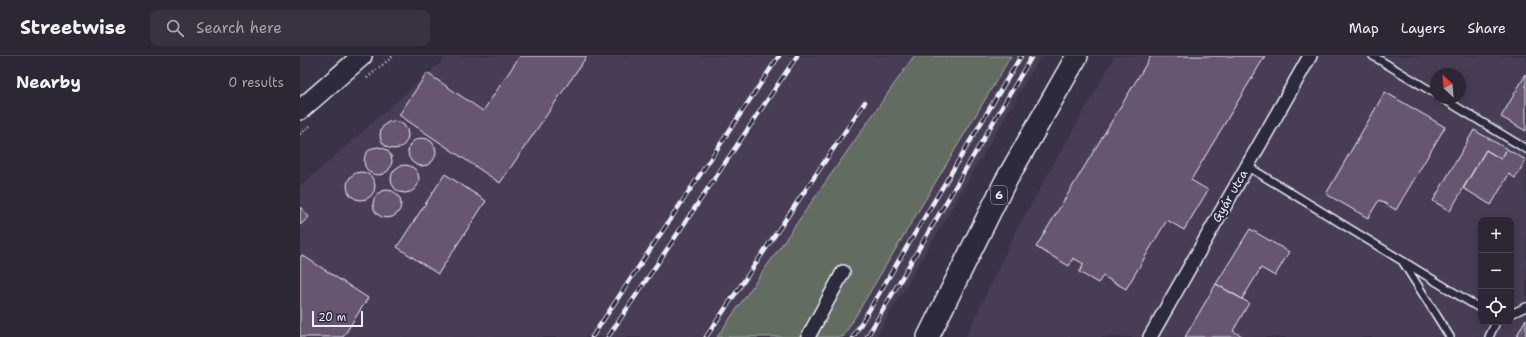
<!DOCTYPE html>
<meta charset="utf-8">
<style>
body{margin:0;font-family:"Shantell Sans",sans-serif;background:#383241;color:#f1f3f6}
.controls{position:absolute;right:12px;bottom:12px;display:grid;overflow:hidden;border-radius:8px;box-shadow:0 2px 10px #0003}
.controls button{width:36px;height:36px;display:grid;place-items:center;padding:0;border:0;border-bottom:1px solid #484350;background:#2c2635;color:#f1f3f6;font:20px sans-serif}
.compass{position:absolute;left:1130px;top:12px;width:36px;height:36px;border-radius:50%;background:#2c2635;box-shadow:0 2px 10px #0003;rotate:334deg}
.scale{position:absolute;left:12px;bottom:10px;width:51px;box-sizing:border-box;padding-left:4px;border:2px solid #e8f1f8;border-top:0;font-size:11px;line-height:14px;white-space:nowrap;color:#e8f1f8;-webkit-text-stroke:3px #2f2a3d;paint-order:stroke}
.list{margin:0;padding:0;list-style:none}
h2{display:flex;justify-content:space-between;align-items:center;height:52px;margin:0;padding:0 16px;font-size:17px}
h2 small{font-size:13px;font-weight:400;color:#a6a5ad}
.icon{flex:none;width:22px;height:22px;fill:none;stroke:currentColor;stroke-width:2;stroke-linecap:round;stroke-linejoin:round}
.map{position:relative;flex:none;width:1226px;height:281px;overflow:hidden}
header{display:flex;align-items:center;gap:24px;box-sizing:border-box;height:56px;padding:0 20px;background:#2c2635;border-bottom:1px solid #484350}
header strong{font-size:19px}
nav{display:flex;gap:22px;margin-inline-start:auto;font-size:14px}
.search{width:280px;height:36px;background:#383241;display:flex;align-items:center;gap:10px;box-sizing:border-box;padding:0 14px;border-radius:8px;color:#a6a5ad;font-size:15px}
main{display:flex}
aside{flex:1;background:#2c2635}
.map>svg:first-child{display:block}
.built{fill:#483e54;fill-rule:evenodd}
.green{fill:#646c60;stroke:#a6aeac}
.building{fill:#685771;stroke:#e8f1f8}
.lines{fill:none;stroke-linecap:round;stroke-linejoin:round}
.lane-casing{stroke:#e8f1f8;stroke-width:10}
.street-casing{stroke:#e8f1f8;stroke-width:16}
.secondary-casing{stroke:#e8f1f8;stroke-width:22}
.primary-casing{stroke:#e8f1f8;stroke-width:24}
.path{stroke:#e8f1f8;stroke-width:2.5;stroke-dasharray:1 3;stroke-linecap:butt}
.lane{stroke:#2f2a3d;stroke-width:7}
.street{stroke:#2f2a3d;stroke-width:13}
.secondary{stroke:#2f2a3d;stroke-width:19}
.primary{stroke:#2f2a3d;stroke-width:21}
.rail-casing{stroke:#e8f1f8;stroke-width:4.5}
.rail{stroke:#2f2a3d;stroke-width:3;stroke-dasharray:9;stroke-linecap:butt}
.labels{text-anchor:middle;stroke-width:4;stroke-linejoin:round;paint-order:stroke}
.shield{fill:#2f2a3d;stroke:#b0b5c0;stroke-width:1}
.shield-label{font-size:11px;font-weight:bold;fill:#e8f1f8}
.street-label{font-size:12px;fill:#e8f1f8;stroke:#2f2a3d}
</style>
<header>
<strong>Streetwise</strong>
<div class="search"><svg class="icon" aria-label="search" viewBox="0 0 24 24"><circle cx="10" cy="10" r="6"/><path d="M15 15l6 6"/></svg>Search here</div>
<nav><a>Map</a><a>Layers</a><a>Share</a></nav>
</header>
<main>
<aside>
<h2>Nearby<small>0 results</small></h2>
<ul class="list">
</ul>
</aside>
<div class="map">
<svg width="1226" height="281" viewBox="0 0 1226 281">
<rect width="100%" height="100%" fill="#3a3347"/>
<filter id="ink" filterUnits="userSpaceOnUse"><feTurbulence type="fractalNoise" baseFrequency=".025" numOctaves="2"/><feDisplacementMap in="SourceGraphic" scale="8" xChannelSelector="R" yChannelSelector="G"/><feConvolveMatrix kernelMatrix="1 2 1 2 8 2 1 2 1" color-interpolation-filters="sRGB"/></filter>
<g filter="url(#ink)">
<path class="built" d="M148 0H614L417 281H0V131Z
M711 0H741L576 281H543Z
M815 0H1226V281H666L716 175ZM1136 18H1160V42H1136ZM1181 164H1211V266H1181Z"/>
<path class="green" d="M614 0H711L543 281H417Z"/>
<path class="building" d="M220 0H287L200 127 99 59 127 17 183 55Z
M851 0H965L891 124 908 134 884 174 867 164 826 233 803 220 798 227 779 216 784 208 773 202 769 210 736 191Z
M1226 18V75L1201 61Z
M1085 36 1145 71 1096 154 1079 144 1068 162 1026 138Z
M80 79a14 14 0 1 1 28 0a14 14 0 1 1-28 0Z
M1174 74 1207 93 1201 103 1186 94 1150 155 1133 145Z
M108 96a14 14 0 1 1 28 0a14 14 0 1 1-28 0Z
M64 105a14 14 0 1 1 28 0a14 14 0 1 1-28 0Z
M1207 93 1226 104 1215 122 1209 118 1191 149 1163 132 1186 94 1201 103Z
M91 123a14 14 0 1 1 28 0a14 14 0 1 1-28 0Z
M47 130a14 14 0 1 1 28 0a14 14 0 1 1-28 0Z
M145 118 186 145 138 218 97 191Z
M73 148a14 14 0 1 1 28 0a14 14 0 1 1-28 0Z
M0 151 9 161 0 169Z
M950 173 989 196 975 220 961 212 942 243 916 228Z
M2 199 68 242 43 281H0V202Z
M916 228 949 247 933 275 944 281H885Z
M1226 263V281H1216Z"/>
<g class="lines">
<g class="lane-casing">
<path id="lane" d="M1073 0 1136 38
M1142 42 1226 93
M947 110 1181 253
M1103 206 1150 281
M1211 258 1226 251
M1189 281 1196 266"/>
</g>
<g class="street-casing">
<path id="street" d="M508 281 543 216
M850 281 1010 0"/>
</g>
<g class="secondary-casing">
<path id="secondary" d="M0 54 62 0"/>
</g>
<g class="primary-casing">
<path id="primary" d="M628 281 704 128 777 0"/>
</g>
<path class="path" d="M67 22 93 0
M0 78 10 70"/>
<use href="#lane" class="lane"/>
<use href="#street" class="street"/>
<use href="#secondary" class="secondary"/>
<use href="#primary" class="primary"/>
<g class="rail-casing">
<path id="rail" d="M292 281 479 0
M308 281 497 0
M406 281 565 46
M553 281 721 0
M567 281 732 0"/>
</g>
<use href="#rail" class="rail"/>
</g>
</g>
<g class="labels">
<rect class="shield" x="691" y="130" width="16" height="18" rx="3"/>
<g class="shield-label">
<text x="699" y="143">6</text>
</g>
<g class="street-label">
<text transform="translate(930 140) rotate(-60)" y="4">Gyár utca</text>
</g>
</g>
</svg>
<div class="controls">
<button>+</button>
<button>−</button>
<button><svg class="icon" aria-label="locate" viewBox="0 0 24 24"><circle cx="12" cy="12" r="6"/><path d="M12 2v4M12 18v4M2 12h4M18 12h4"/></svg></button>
</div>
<svg class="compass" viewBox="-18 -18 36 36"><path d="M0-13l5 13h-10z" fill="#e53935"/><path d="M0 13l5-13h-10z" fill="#a6a5ad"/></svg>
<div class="scale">20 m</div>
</div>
</main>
